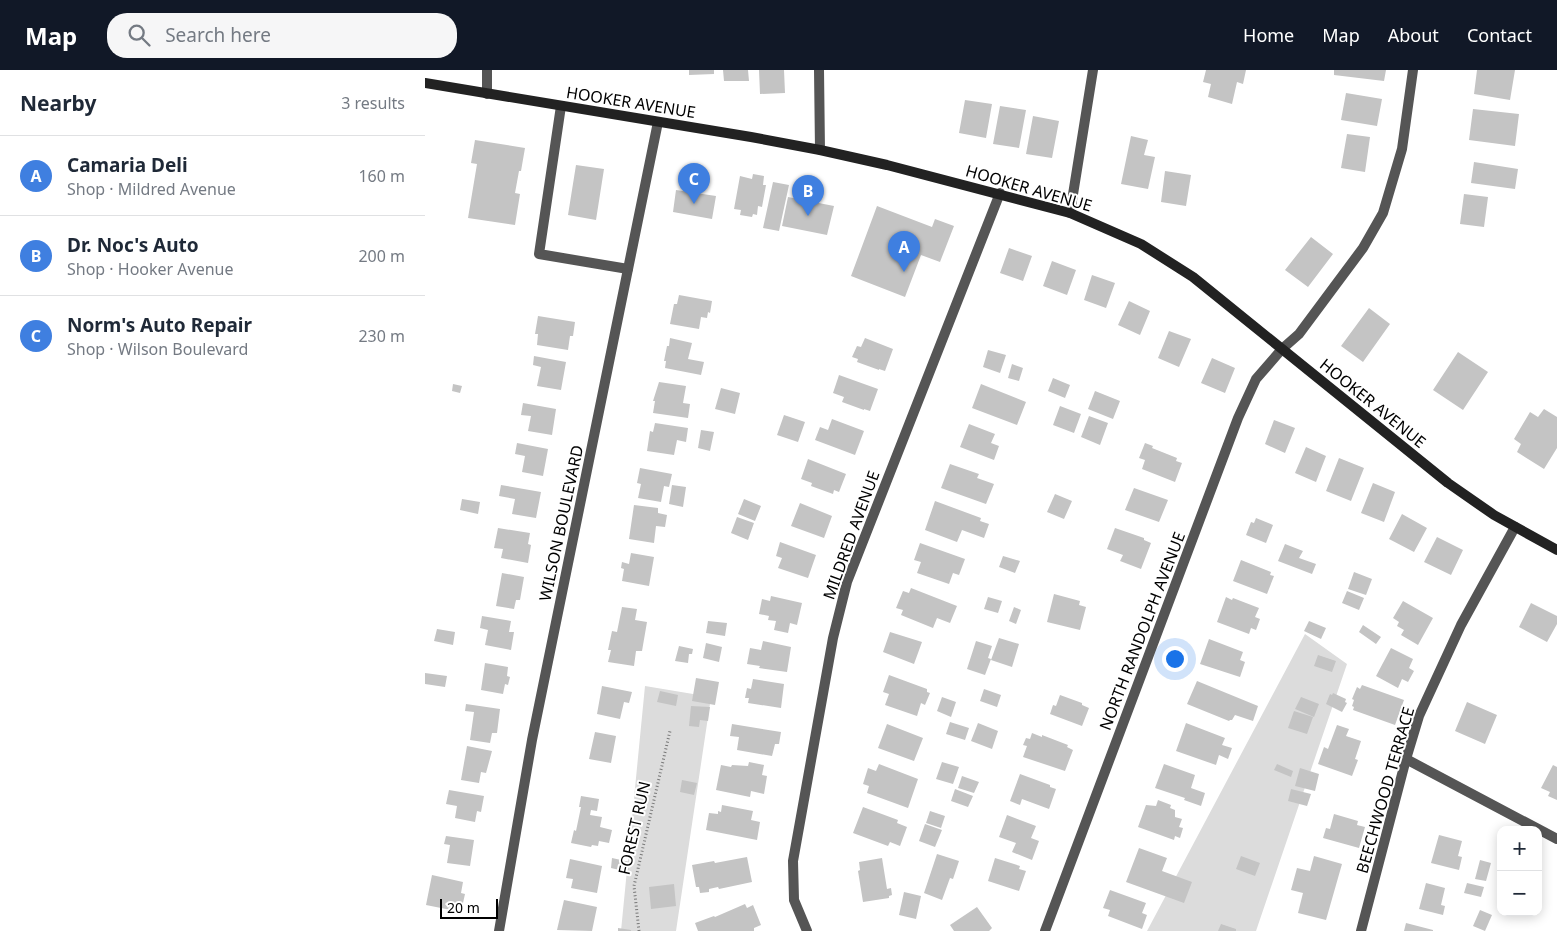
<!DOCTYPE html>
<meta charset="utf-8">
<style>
body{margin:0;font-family:"Noto Sans",sans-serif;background:#f6f6f7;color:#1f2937}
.controls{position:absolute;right:15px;bottom:15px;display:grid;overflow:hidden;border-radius:10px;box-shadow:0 2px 12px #0003}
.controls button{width:45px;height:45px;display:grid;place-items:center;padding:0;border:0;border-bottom:1px solid #e0e1e3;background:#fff;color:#1f2937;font:25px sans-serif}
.scale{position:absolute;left:15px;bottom:12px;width:58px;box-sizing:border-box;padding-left:5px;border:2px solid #000;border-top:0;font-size:14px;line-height:18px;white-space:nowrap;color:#000;-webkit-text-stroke:4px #fff;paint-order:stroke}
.you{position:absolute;left:749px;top:588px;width:18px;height:18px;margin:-12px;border:4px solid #fff;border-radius:50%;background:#1a73e8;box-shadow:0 0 0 8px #1a73e833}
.badge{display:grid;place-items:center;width:32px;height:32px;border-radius:50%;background:#111827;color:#fff;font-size:16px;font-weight:700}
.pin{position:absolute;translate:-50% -41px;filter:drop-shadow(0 1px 2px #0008)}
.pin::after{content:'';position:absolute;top:26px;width:18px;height:15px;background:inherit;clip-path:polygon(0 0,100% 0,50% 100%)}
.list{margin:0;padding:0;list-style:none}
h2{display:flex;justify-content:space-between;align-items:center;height:65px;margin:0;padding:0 20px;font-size:21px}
h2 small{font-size:16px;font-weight:400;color:#747a83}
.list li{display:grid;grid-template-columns:32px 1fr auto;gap:15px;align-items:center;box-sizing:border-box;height:80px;padding:0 20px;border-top:1px solid #e0e1e3}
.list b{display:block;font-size:19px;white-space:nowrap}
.list p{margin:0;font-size:16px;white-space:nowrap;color:#747a83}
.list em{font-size:16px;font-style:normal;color:#747a83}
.icon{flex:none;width:28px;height:28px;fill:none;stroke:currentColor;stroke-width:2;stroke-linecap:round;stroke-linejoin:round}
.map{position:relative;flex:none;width:1132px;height:861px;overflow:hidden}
header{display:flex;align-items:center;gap:30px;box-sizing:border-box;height:70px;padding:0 25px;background:#111827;color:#fff}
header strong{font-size:24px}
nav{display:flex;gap:28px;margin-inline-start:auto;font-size:18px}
.search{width:350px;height:45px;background:#f6f6f7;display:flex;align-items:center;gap:12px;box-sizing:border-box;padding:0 18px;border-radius:20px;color:#747a83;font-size:19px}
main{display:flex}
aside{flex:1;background:#fff}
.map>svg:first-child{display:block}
.green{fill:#dcdcdc}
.building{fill:#c4c4c4}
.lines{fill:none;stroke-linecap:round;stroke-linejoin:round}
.path{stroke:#777;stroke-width:3;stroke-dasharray:1 2.5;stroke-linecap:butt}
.lane{stroke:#555;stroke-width:10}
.street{stroke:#555;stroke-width:10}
.secondary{stroke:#222;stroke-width:10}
.labels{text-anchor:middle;stroke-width:4;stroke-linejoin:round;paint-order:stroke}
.street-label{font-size:16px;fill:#000;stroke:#fff}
</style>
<header>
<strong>Map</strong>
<div class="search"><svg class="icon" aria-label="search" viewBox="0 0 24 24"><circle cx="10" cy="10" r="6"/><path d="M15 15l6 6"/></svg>Search here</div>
<nav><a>Home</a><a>Map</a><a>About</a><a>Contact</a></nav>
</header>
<main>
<aside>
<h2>Nearby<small>3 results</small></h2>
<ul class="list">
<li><span class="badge" style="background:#3f7fe0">A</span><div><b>Camaria Deli</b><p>Shop · Mildred Avenue</p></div><em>160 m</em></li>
<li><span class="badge" style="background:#3f7fe0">B</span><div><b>Dr. Noc's Auto</b><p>Shop · Hooker Avenue</p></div><em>200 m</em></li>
<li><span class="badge" style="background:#3f7fe0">C</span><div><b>Norm's Auto Repair</b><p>Shop · Wilson Boulevard</p></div><em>230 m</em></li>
</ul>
</aside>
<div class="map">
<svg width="1132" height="861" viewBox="0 0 1132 861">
<rect width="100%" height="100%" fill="#fff"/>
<path class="green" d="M880 564 922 594 831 861H722Z
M220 616 286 627 251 861H196Z"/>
<path class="building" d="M264 0H289V4L264 5Z
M298 0H323L324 11H299Z
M334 0H359L360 23 335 24Z
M781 0H821L818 14 812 12 807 34 783 27 786 14 778 12Z
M909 0H961L959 11 909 5Z
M1052 0H1090L1085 30 1049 24Z
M921 23 957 29 952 56 916 50Z
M540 30 567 34 561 68 534 63Z
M575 36 601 40 594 78 568 74Z
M1048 39 1094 44 1090 76 1044 70Z
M608 46 634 51 627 88 601 84Z
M922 64 945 67 940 102 916 98Z
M706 66 723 70 719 85 730 87 723 119 696 114Z
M50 70 100 78 96 101H94L90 123 95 124 90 155 43 148 52 94 46 93Z
M1049 92 1093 99 1090 119 1046 113Z
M151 95 179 99 171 150 143 145Z
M740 101 766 105 761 136 736 132Z
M328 104 339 106 338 115H341L337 137 333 136 332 145 328 144 327 147 315 145 316 140 309 139 315 106 327 109Z
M348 112 364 115 354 161 338 158Z
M251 120 291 126 287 149 248 142Z
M1039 124 1063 127 1059 157 1035 154Z
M363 127 409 136 402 165 357 156Z
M452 136 507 157 510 149 529 156 515 192 496 185 480 227 426 206Z
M886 167 908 184 883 217 860 200Z
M584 178 607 186 598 211 575 203Z
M627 191 651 200 642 225 618 216Z
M667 205 690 213 681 238 659 230Z
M254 225 287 231 285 243 283 242 282 248 276 247 274 259 245 254 249 234H252Z
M704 231 725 241 715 265 693 255Z
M944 238 965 254 938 292 916 276Z
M113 246 150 252 148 266H145L143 280 112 275 113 264H110Z
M744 261 766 269 754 297 733 288Z
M245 268 267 273 263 289 279 292 276 305 240 298 241 291H239L242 276H244Z
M440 268 468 279 460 301 454 299V300L432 292 433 289 427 287 432 276 436 277Z
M563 280 581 285 575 303 558 297Z
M1033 282 1063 302 1038 340 1008 320Z
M109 286 141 292 136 320 112 316 116 297 108 295Z
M787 288 810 298 800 323 776 313Z
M587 294 598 298 594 311 583 308Z
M414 305 453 319 445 341 439 339V340L417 332 419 327 408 323Z
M628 308 645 315 640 328 623 321Z
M234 312 261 316 258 333 265 334 263 348 228 343 230 331H228Z
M28 314 37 316 35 323 27 321Z
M556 314 601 332 592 355 547 338Z
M296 318 315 323 310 344 290 339Z
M670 321 695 331 688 349 663 339Z
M98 333 131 339 127 365 103 361 106 346 96 345Z
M635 336 656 344 649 363 628 355Z
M1119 339 1132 347V378L1119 399 1092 382 1096 374 1089 369 1105 342 1113 347Z
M359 345 380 352 373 372 352 365Z
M664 346 683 353 675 375 656 367Z
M407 349 439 361 430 385 390 370 395 357 403 360Z
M849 350 870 358 860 383 840 374Z
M230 353 263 358 261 372 252 370 249 385 222 381 225 361 228 362Z
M544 354 570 364 566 373 574 376 569 390 535 377Z
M276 360 289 362 285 381 273 378Z
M92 373 123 379 118 406 97 402 100 386 90 384Z
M720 373 728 376 727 378 752 388 751 391 757 393 750 412 717 399 720 390 714 388Z
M881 377 901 386 891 412 870 403Z
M914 388 939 398 926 431 901 421Z
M383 389 421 404 414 422 409 420 408 424 386 416 387 413 376 409Z
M525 394 554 404 552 408 569 414 561 434 516 418Z
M215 398 247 404 244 417 239 416 236 432 213 428 216 414 212 413Z
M948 413 970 422 959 452 936 443Z
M76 415 116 422 111 448 87 444 90 429 74 426Z
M247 415 261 417 258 437 244 434Z
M709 418 743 430 734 452 700 440Z
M630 424 647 431 639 449 622 442Z
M37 429 55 432 53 444 35 440Z
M319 429 336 436 330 451 313 444Z
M510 431 556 448 555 451 564 454 559 468 537 460 532 472 500 460Z
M375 433 407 446 399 468 366 456Z
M209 435 233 438V443L242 445 240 457 231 456 229 473 204 469Z
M977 444 1002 458 989 482 964 469Z
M312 447 329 453 323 470 306 463Z
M831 448 848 455 841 473 821 465 826 452 829 453Z
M73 458 105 463 103 474 106 475 103 493 76 488 78 479 69 478Z
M690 458 719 468V470L726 473 716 499 695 491 698 485 682 479Z
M1012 467 1038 480 1026 505 999 492Z
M355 472 391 485 383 508 353 498 357 488 351 486Z
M495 473 540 489 534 505 528 503 524 514 492 503 496 492 489 490Z
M860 474 878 481 874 488 891 494 887 504 853 491Z
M206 483 229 487 224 516 197 511 199 499 196 498 197 492 204 494Z
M578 486 595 491 590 503 574 497Z
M816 490 846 502 845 505 849 506 842 524 808 511Z
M929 502 947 509 941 525 923 519Z
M77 503 99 507 95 530H91L89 539 71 536Z
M486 518 532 536 525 553 512 548 508 558 476 545 478 540 471 538 478 521 484 523Z
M922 521 939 528 934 540 917 533Z
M629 524 655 531 654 535 661 537 655 560 622 552Z
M346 526 377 533 372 555 365 553 363 563 349 560 351 551 343 550 344 546 334 544 337 529 345 531Z
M563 527 577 531 573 543 559 539Z
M801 527 807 530 808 528 834 538 830 547 835 549 831 560 826 558 824 564 792 552Z
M978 531 1008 548 993 575 976 565 979 560 972 556 974 552 968 548Z
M1106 533 1132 546V554L1122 572 1094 557Z
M197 537 212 539 210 550 222 552 217 581H211L209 596 183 592 186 580H183L187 561 192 562Z
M589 537 596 540 591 554 584 551Z
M57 546 86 551 84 562H89L86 580 60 575 63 560 55 558Z
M283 551 302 553 300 566 281 563Z
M884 551 901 558 896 569 879 561Z
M938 555 956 567 951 574 934 562Z
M12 559 30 562 28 575 9 571Z
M465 562 497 572 489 594 458 582Z
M574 568 594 574 587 597 566 590Z
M784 569 818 582 815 590 820 592 815 607 775 594Z
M338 571 366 577 362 602 334 598 335 596 322 594 325 578 336 580Z
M551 571 567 576 563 588 566 589 560 605 542 599Z
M281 573 297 577 294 592 278 588Z
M254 576 268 579 267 584H264L263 593 250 591Z
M966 578 988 589 984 598 989 601 983 612 977 609 973 618 951 606Z
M893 585 911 591 907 602 889 596Z
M60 593 83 597 82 606 85 607 83 615 80 614 78 624 56 620Z
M0 603 22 606 20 617 0 614Z
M464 605 502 619V622L505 623 500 635 496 633 492 646 460 635 464 624 458 622Z
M271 608 294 612 290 635 267 631Z
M328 609 359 614 356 638 323 633 324 628H320L322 618 326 619Z
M772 611 833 636 828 651 810 645 807 650H805L804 651 762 634Z
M937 615 979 630 970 655 928 640 929 637 927 636 929 630 927 629 932 617 935 619Z
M177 616 207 622 204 633 199 632 195 649 172 644Z
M559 619 576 625 572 637 555 631Z
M235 621 253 625 251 636 232 632Z
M908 623 921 629 920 632 922 633 917 642 901 634 905 624 907 625Z
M635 625 657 633V635L664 638 657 656 625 644 628 635 631 636Z
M517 627 531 632 526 647 512 641Z
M876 627 894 634 889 647 870 639Z
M1042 632 1072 645 1060 674 1030 661Z
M41 634 75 639 72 663H67L65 673 45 670 49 642 40 641Z
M266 636 285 637 283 651 275 650 274 657 264 656Z
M869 641 888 647 882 664 863 658Z
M525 652 544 658 540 670 521 664Z
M553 653 573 661 567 679 546 671Z
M761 653 800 668 797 675 807 678 803 689 794 685 791 695 751 681Z
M307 654 356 662 354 674H350L347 686 312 680 314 667 305 666Z
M462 654 498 668 489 691 453 678Z
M912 655 924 659 921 666 936 671 930 689 933 690 927 706 893 694 899 677 903 679Z
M170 662 191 666 186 693 164 689Z
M607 663 617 667V665L643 675 642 677 648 680 640 701 598 687 602 676 598 675 601 668 605 669Z
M42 676 67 681 61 703 56 702 54 713 36 710Z
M324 692 339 695 337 705 342 706 339 724 326 721 325 727 291 720 296 695 306 697 307 695 323 696Z
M517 692 534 697 528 714 511 709Z
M454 694 493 709 483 738 442 723 444 716 438 714 443 698 451 701Z
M739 694 770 705 766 718 780 723 776 736 759 730 760 728 730 718Z
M852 694 868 701 866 707 849 700Z
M1128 695 1132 697V730L1123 726 1125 722 1116 718Z
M875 698 894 704 890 721 870 716Z
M595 704 625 715V717L631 719 624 739 597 729 595 735 585 731Z
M537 706 554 712 549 723 533 718Z
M257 710 272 713 269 725 255 722Z
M530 719 548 726 543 737 526 731Z
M866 719 886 724 882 736 863 731Z
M24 720 59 726 56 742 52 741 50 752 30 748 32 736 21 734Z
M156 726 174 729 172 741 166 740 165 745 177 747 175 757 187 760 184 773 174 771 173 776 167 775 166 777 146 773 149 760 151 761 156 737H154Z
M733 730 746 735 745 738 750 740V747L757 749 754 757 758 758 755 768 750 766 749 770 713 757 721 735 731 736Z
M297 735 328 741 326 750 335 752 332 770 281 760 284 743 293 744V741L296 742Z
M438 737 473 750 472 753 482 757 475 776 465 772 463 776 428 763Z
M505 741 520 746 516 758 501 753Z
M909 744 933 751 932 755 940 757 934 778 898 768 901 758 905 759Z
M582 745 611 756 606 768 614 771 607 790 587 782 591 773 574 767Z
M500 754 517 760 510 777 494 771Z
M1014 765 1037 771 1033 786 1037 787 1034 800 1006 793Z
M21 766 49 770 45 796 22 793 25 775 19 774Z
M714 778 742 788 737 801 767 812 759 833 701 812Z
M512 784 534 791 528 809 525 808 517 830 499 823Z
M816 786 835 793 830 806 811 799Z
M889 786 917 794 901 850 873 843 878 823 866 820 872 798 885 801Z
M322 787 327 812 294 819 293 817 284 819V822L275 823 274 817H271L267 795 289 791 290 793Z
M187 788 205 792 203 802 186 798Z
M457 788 462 819 466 818 467 825 464 826V828L438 832 433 801 435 800 434 792Z
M570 788 595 796 594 799 601 801 594 821 563 811Z
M145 789 177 796 172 823 146 818 148 809 141 808Z
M1055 790 1066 793 1061 811 1050 809Z
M7 805 38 812 36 823 40 824 36 842 1 835Z
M1001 813 1020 818 1016 835 1020 836 1018 845 994 839Z
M1042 813 1059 817 1056 827 1039 823Z
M249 814 251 836 226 839 224 817Z
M685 820 721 833 717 843 722 845 717 859 683 846 685 840 678 838Z
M479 822 496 826 491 849 474 845Z
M139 830 172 837 167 861 132 860Z
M320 834 322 838 328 835 336 855 329 858V861H273L270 853 289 846 290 847Z
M552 837 567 858 564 861H529L525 855Z
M1055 840 1067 845 1060 861 1048 856Z
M981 853 1008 860V861H979Z
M796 854 811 859V861H793Z
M193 858 206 860V861H193Z"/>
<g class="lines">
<path class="path" d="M214 861 209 816 245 661"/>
<path class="lane" d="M136 36 114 184 203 199"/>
<path class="street" d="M62 0V24
M394 0 395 80
M645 143 668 0
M981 689 1132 769
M74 861 107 670 233 52
M382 861 369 830 368 791 408 568 422 512 575 123
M620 861 813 348 831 309 857 279 874 264 938 178 958 143 977 79 988 0
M936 861 981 689 994 646 1036 555 1090 457"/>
<path class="secondary" d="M0 13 326 67 395 80 462 95 645 143 716 174 768 207 1023 413 1069 445 1132 480"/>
</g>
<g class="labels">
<g class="street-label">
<text transform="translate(206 32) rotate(9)" y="6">HOOKER AVENUE</text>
<text transform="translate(604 118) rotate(16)" y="6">HOOKER AVENUE</text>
<text transform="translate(948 333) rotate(39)" y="6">HOOKER AVENUE</text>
<text transform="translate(136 453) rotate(-78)" y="6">WILSON BOULEVARD</text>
<text transform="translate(426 465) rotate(-70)" y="6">MILDRED AVENUE</text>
<text transform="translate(717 561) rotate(-69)" y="6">NORTH RANDOLPH AVENUE</text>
<text transform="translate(960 720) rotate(-74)" y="6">BEECHWOOD TERRACE</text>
<text transform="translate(209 758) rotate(-77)" y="6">FOREST RUN</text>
</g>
</g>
</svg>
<div class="controls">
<button>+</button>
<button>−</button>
</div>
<div class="scale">20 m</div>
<div class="you"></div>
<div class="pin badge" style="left:479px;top:202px;background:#3f7fe0">A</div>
<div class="pin badge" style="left:383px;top:146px;background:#3f7fe0">B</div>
<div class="pin badge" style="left:269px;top:134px;background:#3f7fe0">C</div>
</div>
</main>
